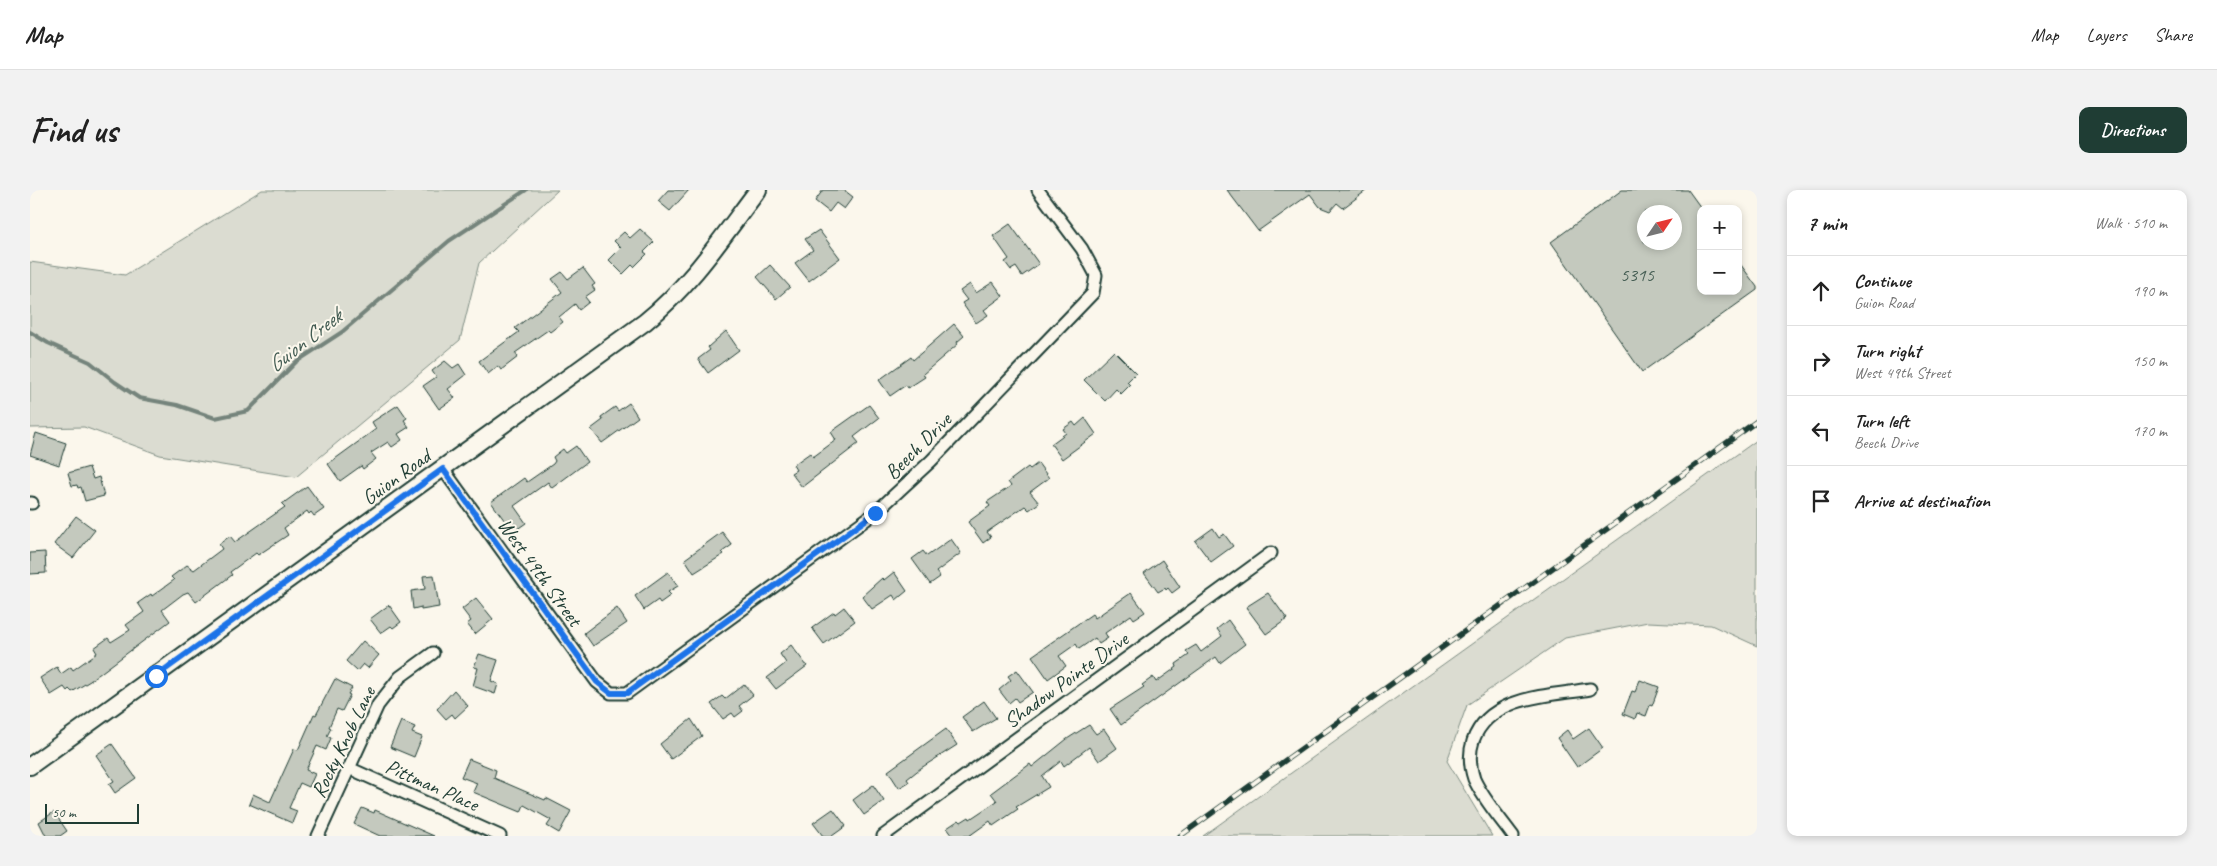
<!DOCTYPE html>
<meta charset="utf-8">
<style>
body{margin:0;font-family:Caveat,sans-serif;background:#f2f2f2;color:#222}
.controls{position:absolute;right:15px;top:15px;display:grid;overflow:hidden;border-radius:10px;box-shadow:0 2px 8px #0003}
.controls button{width:45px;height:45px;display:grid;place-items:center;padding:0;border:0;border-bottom:1px solid #e0e0e0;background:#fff;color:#222;font:25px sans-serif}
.compass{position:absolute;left:1607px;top:15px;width:45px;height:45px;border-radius:50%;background:#fff;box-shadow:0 2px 8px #0003;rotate:55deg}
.scale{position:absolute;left:15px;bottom:12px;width:94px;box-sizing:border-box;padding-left:5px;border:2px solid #1f3d34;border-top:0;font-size:14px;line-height:18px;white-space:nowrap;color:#1f3d34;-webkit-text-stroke:4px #fbf7ec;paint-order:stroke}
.stop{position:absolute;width:15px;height:15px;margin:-11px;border:4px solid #1a73e8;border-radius:50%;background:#fff}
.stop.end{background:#1a73e8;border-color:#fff;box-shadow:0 1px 5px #0008}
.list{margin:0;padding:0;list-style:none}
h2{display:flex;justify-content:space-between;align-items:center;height:65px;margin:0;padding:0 20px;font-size:21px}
h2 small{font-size:16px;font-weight:400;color:#767676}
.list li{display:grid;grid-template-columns:32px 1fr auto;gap:15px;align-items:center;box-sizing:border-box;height:70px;padding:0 20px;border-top:1px solid #e0e0e0}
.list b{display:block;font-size:19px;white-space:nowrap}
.list p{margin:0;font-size:16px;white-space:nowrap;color:#767676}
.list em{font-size:16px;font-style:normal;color:#767676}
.icon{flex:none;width:28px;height:28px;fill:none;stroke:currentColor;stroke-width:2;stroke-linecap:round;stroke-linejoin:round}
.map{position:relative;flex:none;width:1727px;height:646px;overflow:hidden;border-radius:10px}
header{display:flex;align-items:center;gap:30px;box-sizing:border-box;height:70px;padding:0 25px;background:#fff;border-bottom:1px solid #e0e0e0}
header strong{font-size:24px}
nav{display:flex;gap:28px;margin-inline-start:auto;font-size:18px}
.intro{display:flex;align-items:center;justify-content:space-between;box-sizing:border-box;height:120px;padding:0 30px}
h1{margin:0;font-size:35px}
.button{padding:12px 22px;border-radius:10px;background:#1f3d34;color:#fff;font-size:18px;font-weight:700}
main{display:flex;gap:30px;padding:0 30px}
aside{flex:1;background:#fff;border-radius:10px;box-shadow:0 2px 8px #0003}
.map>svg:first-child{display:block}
.green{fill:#dbdcd1;stroke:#7d8c82}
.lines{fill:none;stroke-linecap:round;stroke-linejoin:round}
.stream{stroke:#74847b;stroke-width:4}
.building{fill:#c4c9be;stroke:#1f3d34;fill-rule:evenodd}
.street-casing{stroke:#1f3d34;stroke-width:15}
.secondary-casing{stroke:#1f3d34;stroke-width:20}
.street{stroke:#fbf7ec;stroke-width:11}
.secondary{stroke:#fbf7ec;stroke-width:16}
.rail-casing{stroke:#1f3d34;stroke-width:5.5}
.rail{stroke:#fbf7ec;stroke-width:4;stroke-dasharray:11;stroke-linecap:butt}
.route{stroke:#1a73e8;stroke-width:6}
.labels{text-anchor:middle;stroke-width:4;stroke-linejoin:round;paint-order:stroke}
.number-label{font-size:19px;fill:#486056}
.street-label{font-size:21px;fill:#1f3d34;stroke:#fbf7ec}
.water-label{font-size:22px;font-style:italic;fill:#425b52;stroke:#fbf7ec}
</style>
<header>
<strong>Map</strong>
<nav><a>Map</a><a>Layers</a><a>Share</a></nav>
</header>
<div class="intro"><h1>Find us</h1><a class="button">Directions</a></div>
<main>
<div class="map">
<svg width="1727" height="646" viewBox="0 0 1727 646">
<rect width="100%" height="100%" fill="#fbf7ec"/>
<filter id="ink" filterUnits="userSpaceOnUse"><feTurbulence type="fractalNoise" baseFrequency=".02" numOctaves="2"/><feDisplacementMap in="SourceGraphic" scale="10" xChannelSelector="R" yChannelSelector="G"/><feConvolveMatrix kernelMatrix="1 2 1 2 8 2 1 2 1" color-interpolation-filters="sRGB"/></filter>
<g filter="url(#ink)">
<path class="green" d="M232 0H528L449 73 430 150 266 287 130 265 54 237 0 238V72L95 85Z
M1727 250V456L1681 435 1618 432 1535 448 1437 515 1417 571 1462 646H1173Z"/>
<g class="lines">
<path class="stream" d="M0 142 18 153 60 172 85 192 109 208 147 215 185 228 218 221 266 172 312 142 419 51 496 0"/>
</g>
<path class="building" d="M638 0H659L640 21 628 11Z
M793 0H814L823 7 814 19 806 13 799 22 785 11Z
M1197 0H1337L1313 18 1307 13 1300 21 1290 17 1280 4 1228 41Z
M1592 0H1658L1671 18V101H1708V71L1727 97V100L1612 182 1521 52ZM1614 22H1644V52H1614Z
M980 34 1009 74 992 86 986 77 981 80 975 72 979 69 963 46Z
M610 39 624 52 614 62 617 64 604 77 602 75 593 84 579 70 591 58 584 51 594 42 600 48Z
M789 40 810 68 779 91 765 73 783 60 775 49Z
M740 75 760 97 746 109 727 87Z
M553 78 565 94 562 96 565 100 555 107 559 112 549 120 545 114 529 127 533 132 520 142 518 140 485 163 488 167 471 180 468 176 458 184 449 171 489 142 485 138 532 102 522 89 532 82 538 89Z
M963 92 973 106 954 120 958 125 946 133 932 113 937 110 930 101 940 94 946 103Z
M924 134 934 146 927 152 928 154 893 184 895 187 878 198 876 195 860 206 849 190 881 167 883 170Z
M696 141 709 160 678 183 668 169 680 160 678 157Z
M1084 161 1106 183 1097 192 1100 195 1091 204 1086 199 1075 211 1054 190Z
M415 171 423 178 429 174 436 185 418 199 425 208 409 219 393 196 406 187 402 181Z
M599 213 608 227 572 253 561 239 573 230 571 227 585 217 588 221Z
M368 215 377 228 374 230 379 237 368 244 372 250 362 257 358 252 341 263 346 269 333 279 331 276 310 291 298 274 346 239 342 232Z
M839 215 849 228 824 247 829 253 772 297 761 283 766 280 763 275 780 263 783 267 806 250 801 242Z
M1055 228 1066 244 1032 269 1021 254 1036 243 1033 239 1043 232 1046 236Z
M6 243 36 253 29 275 0 265Z
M546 256 557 272 522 298 518 292 484 316 496 333 483 342 461 312 494 288 497 292 523 274 525 271 523 267 533 259 536 263Z
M1008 273 1019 288 1000 302 1009 313 999 320 995 316 957 342 961 347 953 353 938 332 960 316 957 312 981 296 978 292 998 277 1000 279Z
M59 277 63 289 69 287 74 306 55 311 51 297 48 298 47 295 42 296 38 283Z
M277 296 294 319 284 326 281 322 279 324 277 321 254 338 258 345 228 365 226 363 200 382 202 385 166 412 158 402 153 404 132 420 140 431 60 491 42 502 39 499 37 501 34 497 21 505 10 488 27 477 31 484 41 477 43 480 67 463 64 458 78 448 81 452 100 440 96 435 114 422 108 413 121 404 122 406 144 390 141 387 157 375 164 380 192 359 189 354 200 346 205 352 255 317 252 314Z
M46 326 65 340 43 368 24 354Z
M1183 338 1189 347 1194 344 1203 356 1181 372 1165 351Z
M692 342 702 355 692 362 694 364 664 383 655 369Z
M921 349 931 363 906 382 910 387 900 394 882 369 893 361 897 366Z
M15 362 16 383 0 384V363Z
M1132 370 1150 397 1142 403 1138 398 1136 400 1135 398 1128 402 1114 383Z
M638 382 648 396 638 402 641 405 630 413 628 410 614 420 605 406Z
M864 382 877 401 866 410 863 405 842 419 832 406 852 388 854 390Z
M404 385 409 417 391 420V417L383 419 381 401 395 399 393 386Z
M1101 403 1115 422 1104 429 1101 425 1075 443 1078 448 1069 454 1065 448 1049 459 1046 454 1029 466 1036 476 1018 489 1002 466 1062 424 1065 428Z
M1238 403 1257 429 1236 444 1216 417Z
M446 408 463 429 445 444 437 434 441 431 432 419Z
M359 415 371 432 363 438 361 436 351 443 340 429Z
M814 417 825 431 794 454 782 438 804 422 805 424Z
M587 418 597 433 563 456 554 443Z
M1198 430 1215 454 1190 473 1186 467 1091 535 1080 519 1114 497 1112 495 1123 487 1126 492 1147 477 1146 474 1159 465 1156 461 1166 455 1171 462 1192 446 1187 439Z
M333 451 349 465 338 478 333 474 327 481 316 471Z
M761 455 777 476 746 499 737 488 756 473 750 464Z
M449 464 468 470 461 491 468 494 465 504 443 496 448 478 444 477Z
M987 480 1003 502 988 512 985 508 979 513 969 500 981 490 978 486Z
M305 489 322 498 318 504 320 505 312 521 307 519 299 537 301 538 297 546 301 548 296 560 287 556 276 580 285 584 279 597 270 593 259 618 267 621 262 633 219 614 223 604 240 612 264 559 268 560 284 524 286 525Z
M1610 490 1629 497 1622 516 1620 515 1616 526 1607 523 1605 529 1593 524 1602 501 1605 502Z
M714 494 723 505 709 516 713 521 705 527 702 523 693 529 681 514 692 506 695 509Z
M424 500 438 516 425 528 422 524 416 529 407 519Z
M954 511 966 528 943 542 932 527Z
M661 529 672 546 641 569 630 554Z
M371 531 385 537 382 543 392 547 384 567 360 557Z
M1059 535 1066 544 1074 539 1087 558 1069 571 1059 557 1034 576 1031 571 1012 586 1019 597 986 617 988 619 963 636 960 631 939 646H923L917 638 929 630 931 632 939 627 940 629 967 611 961 603 1000 574 1002 577 1037 549Z
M1559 538 1573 558 1547 577 1527 548 1537 540 1543 549Z
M916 539 927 555 891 578 877 589 879 592 869 598 858 581Z
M82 554 106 588 85 603 79 594 84 591 66 565Z
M439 569 466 580 464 588 515 610 516 608 541 621 529 643 517 636 521 630 494 615 491 622 443 602 447 593 431 587Z
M843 595 854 611 834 625 823 610Z
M332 618 344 623 345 620 404 646H350L324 634Z
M803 619 816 636 802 646H793L783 633Z
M24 622 37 641 30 646H16L9 632Z"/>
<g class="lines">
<g class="street-casing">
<path id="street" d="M413 279 567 492 581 503H597L845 323 901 271 1063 103 1066 85 1052 59 1008 0
M0 313H2
M319 578 470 646
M288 646 348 515 370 487 403 463
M853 646 1241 363
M1483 646C1470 628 1453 609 1444 589 1440 577 1439 563 1443 551 1459 505 1520 506 1560 499"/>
</g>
<g class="secondary-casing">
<path id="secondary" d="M0 576 615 132C661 95 693 46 728 0"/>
</g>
<use href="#street" class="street"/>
<use href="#secondary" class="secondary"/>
<g class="rail-casing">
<path id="rail" d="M1150 646 1727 231"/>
</g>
<use href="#rail" class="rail"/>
</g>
</g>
<g class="lines" filter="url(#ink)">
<path class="route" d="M126 486 413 279 567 492 581 503H597L845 323"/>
</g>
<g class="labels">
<g class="number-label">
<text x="1607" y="91">5315</text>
</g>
<g class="street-label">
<text transform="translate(888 256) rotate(-45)" y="7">Beech Drive</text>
<text transform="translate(366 287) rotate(-36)" y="7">Guion Road</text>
<text transform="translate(510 382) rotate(54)" y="7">West 49th Street</text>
<text transform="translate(1036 490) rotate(-36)" y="7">Shadow Pointe Drive</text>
<text transform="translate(313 552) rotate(-64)" y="7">Rocky Knob Lane</text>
<text transform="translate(402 595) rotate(24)" y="7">Pittman Place</text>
</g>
<g class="water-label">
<text transform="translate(274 150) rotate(-38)" y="8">Guion Creek</text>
</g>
</g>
</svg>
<div class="controls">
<button>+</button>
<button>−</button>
</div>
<svg class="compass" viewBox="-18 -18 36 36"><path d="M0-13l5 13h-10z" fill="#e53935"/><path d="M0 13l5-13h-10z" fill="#767676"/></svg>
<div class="scale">50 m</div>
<div class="stop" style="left:126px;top:486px"></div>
<div class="stop end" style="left:845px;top:323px"></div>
</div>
<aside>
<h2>7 min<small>Walk · 510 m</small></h2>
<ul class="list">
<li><svg class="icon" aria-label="ahead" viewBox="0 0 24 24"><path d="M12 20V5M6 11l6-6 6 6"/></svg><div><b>Continue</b><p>Guion Road</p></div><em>190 m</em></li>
<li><svg class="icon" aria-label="right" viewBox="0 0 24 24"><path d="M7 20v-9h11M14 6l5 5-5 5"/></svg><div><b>Turn right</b><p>West 49th Street</p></div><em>150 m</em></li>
<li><svg class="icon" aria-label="left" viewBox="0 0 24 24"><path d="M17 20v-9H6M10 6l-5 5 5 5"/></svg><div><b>Turn left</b><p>Beech Drive</p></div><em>170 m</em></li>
<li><svg class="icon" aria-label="arrive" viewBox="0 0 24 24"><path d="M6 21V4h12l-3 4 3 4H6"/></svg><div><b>Arrive at destination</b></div></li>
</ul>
</aside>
</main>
